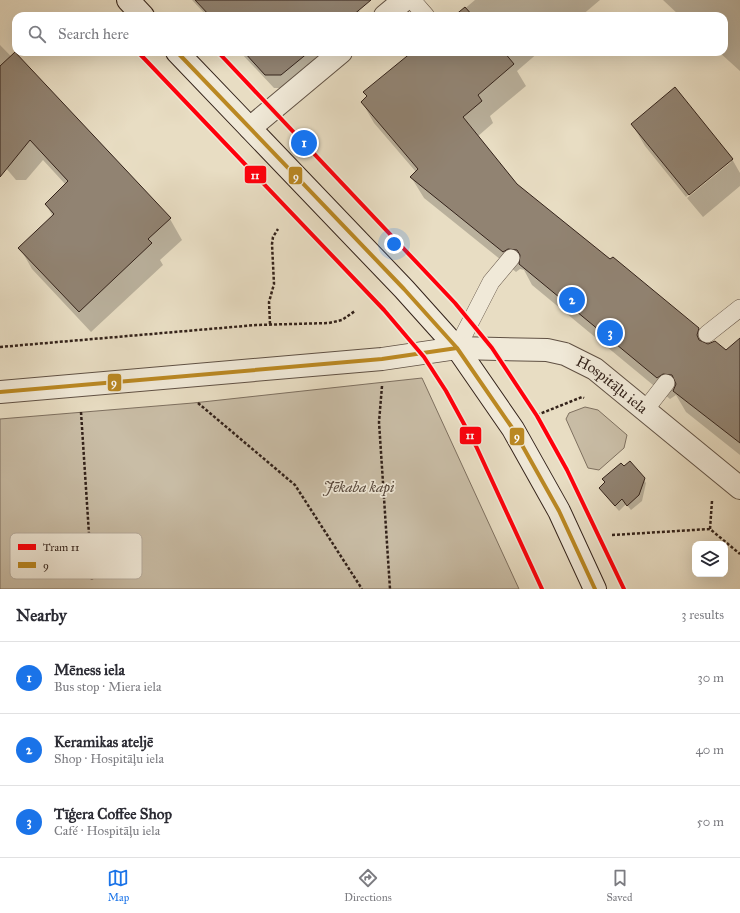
<!DOCTYPE html>
<meta charset="utf-8">
<style>
body{margin:0;font-family:"IM FELL Great Primer",serif;background:#f7f7f7;color:#2b2b33}
.controls{position:absolute;right:12px;bottom:12px;display:grid;overflow:hidden;border-radius:8px;box-shadow:0 4px 16px #0002}
.controls button{width:36px;height:36px;display:grid;place-items:center;padding:0;border:0;border-bottom:1px solid #e1e1e2;background:#fff;color:#2b2b33;font:20px sans-serif}
.you{position:absolute;left:394px;top:244px;width:14px;height:14px;margin:-10px;border:3px solid #fff;border-radius:50%;background:#1a73e8;box-shadow:0 0 0 6px #1a73e833}
.badge{display:grid;place-items:center;width:26px;height:26px;border-radius:50%;background:#1a73e8;color:#fff;font-size:13px;font-weight:700}
.pin{position:absolute;translate:-50% -50%;border:2px solid #fff;box-shadow:0 1px 4px #0006}
.list{margin:0;padding:0;list-style:none}
h2{display:flex;justify-content:space-between;align-items:center;height:52px;margin:0;padding:0 16px;font-size:17px}
h2 small{font-size:13px;font-weight:400;color:#7c7c81}
.list li{display:grid;grid-template-columns:26px 1fr auto;gap:12px;align-items:center;box-sizing:border-box;height:72px;padding:0 16px;border-top:1px solid #e1e1e2}
.list b{display:block;font-size:15px;white-space:nowrap}
.list p{margin:0;font-size:13px;white-space:nowrap;color:#7c7c81}
.list em{font-size:13px;font-style:normal;color:#7c7c81}
.icon{flex:none;width:22px;height:22px;fill:none;stroke:currentColor;stroke-width:2;stroke-linecap:round;stroke-linejoin:round}
.map{position:relative;flex:none;width:740px;height:589px;overflow:hidden}
.search{position:absolute;background:#fff;box-shadow:0 4px 16px #0002;left:12px;right:12px;top:12px;height:44px;display:flex;align-items:center;gap:10px;box-sizing:border-box;padding:0 14px;border-radius:12px;color:#7c7c81;font-size:15px}
.sheet{height:268px;background:#fff}
nav{display:flex;justify-content:space-around;align-items:center;box-sizing:border-box;height:56px;border-top:1px solid #e1e1e2;background:#fff;font-size:11px;color:#7c7c81}
nav a{display:grid;justify-items:center;gap:2px}
nav .on{color:#1a73e8}
.map>svg:first-child{display:block}
.green{fill:#c9bda6;stroke:#7e7060}
.shadow{fill:#0003}
.building{fill:#918372;stroke:#33221a}
.lines{fill:none;stroke-linecap:round;stroke-linejoin:round}
.lane-casing{stroke:#605144;stroke-width:18}
.street-casing{stroke:#605144;stroke-width:24}
.secondary-casing{stroke:#33221a;stroke-width:24}
.path{stroke:#33221a;stroke-width:2.5;stroke-dasharray:3 2;stroke-linecap:butt}
.lane{stroke:#f0e9d8;stroke-width:17}
.street{stroke:#f0e9d8;stroke-width:22}
.secondary{stroke:#f0e9d8;stroke-width:22}
.bus-1-casing{stroke:#f0e9d8;stroke-width:7}
.bus-1{stroke:#ba8823;stroke-width:4}
.tram-1-casing{stroke:#f0e9d8;stroke-width:7}
.tram-1{stroke:#ff000c;stroke-width:4}
.labels{text-anchor:middle;stroke-width:3.5;stroke-linejoin:round;paint-order:stroke}
.street-label{font-size:15px;fill:#33221a;stroke:#f0e9d8}
.park-label{font-size:15px;font-style:italic;fill:#58493d;stroke:#f0e9d8}
.key{fill:#f0e9d8;stroke:#b7ad9f;stroke-width:1}
.key-label{font-size:11px;fill:#33221a}
.line-badge{stroke:#f0e9d8;stroke-width:1.5}
.badge-label{font-size:11px;text-anchor:middle;font-weight:bold;fill:#fff}
</style>
<div class="map">
<svg width="740" height="589" viewBox="0 0 740 589">
<rect width="100%" height="100%" fill="#e8ddc3"/>
<filter id="stains"><feTurbulence type="fractalNoise" baseFrequency=".005" numOctaves="4"/><feColorMatrix values="0 0 0 0 .2 0 0 0 0 .09 0 0 0 0 .02 0 0 0 .5 -.17"/></filter>
<radialGradient id="worn" r=".72"><stop offset=".6" stop-color="#630" stop-opacity="0"/><stop offset="1" stop-color="#630" stop-opacity=".3"/></radialGradient>
<path class="green" d="M422 378 519 589H0V419L193 403Z
M585 407 598 410 627 435 624 448 599 470 588 468 566 419 569 413Z"/>
<path class="shadow" d="M192 0H351L363 16H207Z
M475 0H600L581 16H456Z
M663 0H740V71L719 52H724V16H680Z
M0 45 170 219 182 240 160 260 163 265 91 332 32 269 20 248 53 217 46 204 66 185 43 160 26 180H16L0 161Z
M240 52H332L288 88H274Z
M426 52H539L517 71 526 86 490 116 493 123 477 137 516 185 699 329 708 345 726 351 740 339V455L686 412 676 395 670 399 532 285 524 270 520 269 516 272 424 198 411 177 416 172 374 123 362 102 367 97 365 92Z
M632 124 732 159 740 173V186L703 217 687 198 731 162V159L686 197 645 146Z
M624 468 642 477 646 483 642 501 631 510 626 504 619 511 604 494Z"/>
<path class="building" d="M195 0H371L352 16H210Z
M465 7 473 16H454Z
M15 52 171 218 148 239 152 243 79 312 18 248 54 214 45 204 68 181 30 140 0 177V66Z
M244 52H309L281 75H265Z
M412 52H504L514 64 478 95 482 101 463 117 517 184 610 259 613 257 699 328 697 335 699 340 708 344 715 341 726 350 740 338V443L673 391 676 384 672 375 663 374 657 378 519 264 520 255 517 250 508 249 503 252 410 177 418 169 361 102 367 96 363 92Z
M675 87 733 159 689 195 631 124Z
M630 461 645 478 639 495 627 506 622 499 615 506 599 488 605 482 602 479 621 463 624 466Z"/>
<g class="lines">
<g class="lane-casing">
<path id="lane" d="M412 0 426 16
M707 334 740 308
M457 348 491 282 511 258
M645 410 666 383"/>
</g>
<g class="street-casing">
<g id="street">
<path d="M385 16 404 0"/>
<path d="M250 128 341 52"/>
<path id="s1" d="M0 392 382 359 457 348 547 350 565 354 595 369 740 488"/>
</g>
</g>
<g class="secondary-casing">
<path id="secondary" d="M128 0 143 16
M177 52 404 289 457 348 513 429 559 511 595 589"/>
</g>
<path class="path" d="M270 324 269 302 274 284 272 244 273 237 278 229
M0 347 256 325 329 323 342 320 355 311
M382 386 379 422 390 589
M198 403 295 485 362 589
M81 412 92 580
M537 415 582 397 584 398
M712 501 710 529 740 554
M612 535 710 529"/>
<use href="#lane" class="lane"/>
<use href="#street" class="street"/>
<use href="#secondary" class="secondary"/>
<g class="bus-1-casing">
<path id="bus-1" d="M177 52 404 289 457 348 513 429 559 511 595 589
M0 392 382 359 457 348"/>
</g>
<use href="#bus-1" class="bus-1"/>
<g class="tram-1-casing">
<path id="tram-1" d="M138 52 384 310 424 357 446 391 476 446 542 589
M218 52 455 303 492 348 537 416 567 470 624 589"/>
</g>
<use href="#tram-1" class="tram-1"/>
</g>
<g class="labels">
<g class="street-label">
<text dy="5" stroke="none"><textPath href="#s1" startOffset="624">Hospitāļu iela</textPath></text>
</g>
<g class="park-label">
<text x="359" y="492">Jēkaba kapi</text>
</g>
</g>
<rect x="10" y="533" width="132" height="46" rx="6" class="key"/>
<rect x="18" y="544" width="18" height="6" fill="#ff000c"/>
<rect x="18" y="562" width="18" height="6" fill="#ba8823"/>
<g class="key-label">
<text x="43" y="551">Tram 11</text>
<text x="43" y="569">9</text>
</g>
<g class="line-badge">
<rect x="244" y="165" width="23" height="19" rx="4" fill="#ff000c"/>
<rect x="288" y="166" width="15" height="19" rx="4" fill="#ba8823"/>
<rect x="107" y="373" width="15" height="19" rx="4" fill="#ba8823"/>
<rect x="459" y="426" width="23" height="19" rx="4" fill="#ff000c"/>
<rect x="509" y="427" width="16" height="19" rx="4" fill="#ba8823"/>
</g>
<g class="badge-label">
<text x="255" y="179">11</text>
<text x="296" y="180">9</text>
<text x="114" y="386">9</text>
<text x="470" y="439">11</text>
<text x="517" y="440">9</text>
</g>
<rect width="100%" height="100%" filter="url(#stains)"/>
<rect width="100%" height="100%" fill="url(#worn)"/>
</svg>
<div class="controls">
<button><svg class="icon" aria-label="layers" viewBox="0 0 24 24"><path d="M12 4l9 5-9 5-9-5zM3 14l9 5 9-5"/></svg></button>
</div>
<div class="you"></div>
<div class="pin badge" style="left:304px;top:143px">1</div>
<div class="pin badge" style="left:572px;top:300px">2</div>
<div class="pin badge" style="left:610px;top:333px">3</div>
<div class="search"><svg class="icon" aria-label="search" viewBox="0 0 24 24"><circle cx="10" cy="10" r="6"/><path d="M15 15l6 6"/></svg>Search here</div>
</div>
<section class="sheet">
<h2>Nearby<small>3 results</small></h2>
<ul class="list">
<li><span class="badge">1</span><div><b>Mēness iela</b><p>Bus stop · Miera iela</p></div><em>30 m</em></li>
<li><span class="badge">2</span><div><b>Keramikas ateljē</b><p>Shop · Hospitāļu iela</p></div><em>40 m</em></li>
<li><span class="badge">3</span><div><b>Tīģera Coffee Shop</b><p>Café · Hospitāļu iela</p></div><em>50 m</em></li>
</ul>
</section>
<nav>
<a class="on"><svg class="icon" aria-label="map" viewBox="0 0 24 24"><path d="M3 6l6-2 6 2 6-2v14l-6 2-6-2-6 2zM9 4v14M15 6v14"/></svg>Map</a>
<a><svg class="icon" aria-label="directions" viewBox="0 0 24 24"><path d="M12 3l9 9-9 9-9-9zM9 14v-3h6M13 9l2 2-2 2"/></svg>Directions</a>
<a><svg class="icon" aria-label="saved" viewBox="0 0 24 24"><path d="M7 4h10v16l-5-4-5 4z"/></svg>Saved</a>
</nav>
